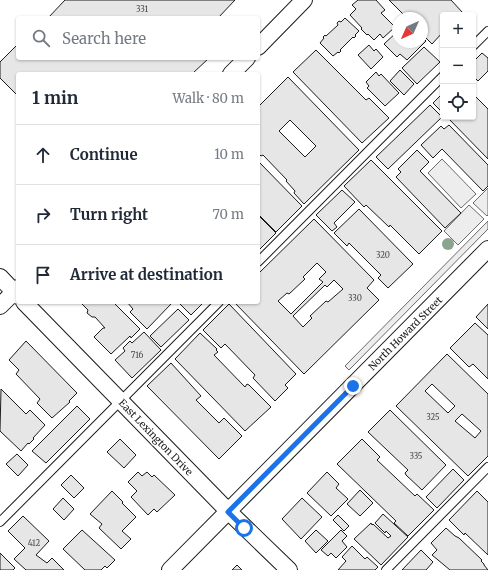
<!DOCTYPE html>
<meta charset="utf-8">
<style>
body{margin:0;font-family:Merriweather,serif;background:#f6f6f7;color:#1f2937}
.controls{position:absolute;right:12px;top:12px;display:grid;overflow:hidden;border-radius:4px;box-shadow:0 1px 3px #0004}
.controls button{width:36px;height:36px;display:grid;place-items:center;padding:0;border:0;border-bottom:1px solid #e0e1e3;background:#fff;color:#1f2937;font:20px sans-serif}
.compass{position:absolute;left:392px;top:12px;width:36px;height:36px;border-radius:50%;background:#fff;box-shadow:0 1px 3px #0004;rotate:225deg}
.stop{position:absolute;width:12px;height:12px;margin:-9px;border:3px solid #1a73e8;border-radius:50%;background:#fff}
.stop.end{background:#1a73e8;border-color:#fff;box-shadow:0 1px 4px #0008}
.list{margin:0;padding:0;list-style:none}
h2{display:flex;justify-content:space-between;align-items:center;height:52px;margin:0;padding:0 16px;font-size:17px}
h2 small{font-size:13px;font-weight:400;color:#747a83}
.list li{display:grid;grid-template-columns:26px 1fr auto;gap:12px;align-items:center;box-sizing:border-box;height:60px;padding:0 16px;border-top:1px solid #e0e1e3}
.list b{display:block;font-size:15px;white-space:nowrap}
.list em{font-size:13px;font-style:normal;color:#747a83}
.icon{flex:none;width:22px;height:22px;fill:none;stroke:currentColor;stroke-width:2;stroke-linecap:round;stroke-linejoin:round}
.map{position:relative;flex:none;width:488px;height:570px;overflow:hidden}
.search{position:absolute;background:#fff;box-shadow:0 1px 3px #0004;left:16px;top:16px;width:244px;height:44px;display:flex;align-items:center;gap:10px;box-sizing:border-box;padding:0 14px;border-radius:4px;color:#747a83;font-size:15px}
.panel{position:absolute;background:#fff;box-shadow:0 1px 3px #0004;left:16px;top:72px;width:244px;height:232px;border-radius:4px}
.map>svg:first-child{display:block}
.green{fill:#ededed;stroke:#6a6a6a}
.building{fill:#e6e6e6;stroke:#1a1a1a;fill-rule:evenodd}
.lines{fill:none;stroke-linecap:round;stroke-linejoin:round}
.lane-casing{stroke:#1a1a1a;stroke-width:10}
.street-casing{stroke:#1a1a1a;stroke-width:18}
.lane{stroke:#fff;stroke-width:8}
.street{stroke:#fff;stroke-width:16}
.tree{fill:#8aa48f}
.route{stroke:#1a73e8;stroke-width:5}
.labels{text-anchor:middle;stroke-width:3;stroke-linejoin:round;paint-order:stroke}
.number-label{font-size:8px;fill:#4d4d4d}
.street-label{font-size:10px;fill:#1a1a1a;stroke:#fff}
</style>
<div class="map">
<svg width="488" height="570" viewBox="0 0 488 570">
<rect width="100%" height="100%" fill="#fff"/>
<path class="green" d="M442 159 476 194 461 208 428 173Z
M488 188V215L487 216 473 203Z
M469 205 484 219 458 245 444 231Z
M488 221V229L349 370 345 366Z"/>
<path class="building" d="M65 0H235L218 18H48Z
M358 0H376L385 10 381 13 395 27 383 38 380 34 374 40 368 34 367 35 361 29 362 28 350 15 356 9 352 5Z
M389 0H451L463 13 461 15H443V32L432 44 422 34V18H407Z
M345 18 359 31 355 35 356 36 354 38 353 37 340 50 341 51 339 53 338 52 333 56 320 43 324 38 323 37 325 35 326 36 338 25 337 23 339 21 341 22Z
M398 25V42H422V37L426 41 407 60 400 54 397 57 384 44 397 32 394 29Z
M18 44V58H209L192 74H18V96L0 78V62Z
M369 45 374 51 376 49 383 57 371 69 358 55Z
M424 47 440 62 417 84 402 68Z
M316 50 366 100 369 98 389 118 362 143 293 72Z
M482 53 488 58V71L478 81 473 76V62Z
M400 70 414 84 404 95 390 81Z
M376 72 379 76 381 74 399 93 385 106 367 88 369 86 366 82Z
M288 77 359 150 304 204 294 193 295 191 286 181 287 180 263 155 261 156 258 153V107ZM290 120 316 146 305 157 279 131Z
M443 93V113L433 103Z
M473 94 488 109V159L447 117H473Z
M430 105 442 117 388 169 376 157Z
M449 125 488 165V186L483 191 442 149 433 158 421 145 441 126 444 129Z
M417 150 429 162 420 171 461 213 445 228 396 177 401 172 398 169Z
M371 160 442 231 419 254 390 225 389 227 366 205 364 207 344 186Z
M258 161 302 206 276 232 258 214V211L259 209 258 208Z
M342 190 355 202 334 223 337 227 332 231 316 215Z
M359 209 413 264 388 288 378 278 381 275 349 243 347 246 334 233Z
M258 215 276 233 258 251Z
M314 219 374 280 367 288 379 300 304 374 234 302H258V274ZM317 263 326 272 319 279 323 282 291 314 278 301 287 293 289 294 305 279 303 277ZM334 280 343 289 328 302 326 301 310 316 312 318 303 327 293 316 325 285 327 287Z
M80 302H113L140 329 131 338 130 336 111 354 94 337 103 328H105L95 317H92L87 313 88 310Z
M127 302H169L171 304 147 329 130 312 133 309Z
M178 302H204L191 315Z
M229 304 296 374 285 385 288 388 275 401 253 378 255 375 225 344 221 348 203 330Z
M488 304V329L476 317Z
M178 309 189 320 161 347 150 336Z
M475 323 488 335V379L473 364 469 367 450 348Z
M144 332 161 350 132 378 115 360 125 351 123 348 130 341 132 343Z
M200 333 217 349 216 350 218 352 214 355 245 387 247 384 249 385 271 407 245 431 175 359Z
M26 341 77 393 69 401 70 402 52 418 37 403 40 399 16 374 19 370 9 360Z
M447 354 488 394V456L468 476 396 406ZM432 384 455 406 448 413 425 391ZM462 414 481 431 475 438 455 421Z
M171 363 201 396 196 400 219 423 224 418 242 436 219 459 147 386Z
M1 389 26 414 30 410 45 425 33 438 34 439 29 444 28 443 21 451 0 431Z
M77 406 90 419 46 463 32 451Z
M390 410 446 465 422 490 406 475 405 473 408 470 368 432Z
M120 439 136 455 124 468 107 452Z
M362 439 380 457 377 460 415 496 417 494 434 510 408 536 394 523 396 521 337 464Z
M17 454 28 465 18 476 6 464Z
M453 469 464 480 437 508 426 497Z
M138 472 142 476 147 472 152 477 154 475 175 495 157 512 154 509 148 515 131 497 137 491 128 482Z
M327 472 339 484 336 488 348 499 331 516 307 493Z
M71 475 84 488 74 498 61 485Z
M360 490 373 503 360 516 347 504Z
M112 491 123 502 122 503 136 517 122 531 131 539 121 549 99 528 102 524 90 514Z
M477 491 488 502V555L465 533 464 535 449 520Z
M63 498 74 509 64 520 53 509Z
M302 498 322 517 301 539 282 519Z
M383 514 408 537 381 565 354 539 371 523 372 525 373 524 388 538 391 536 386 531 385 533 375 523Z
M338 515 349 526 344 531 333 520Z
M23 516 49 541 36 555 47 563 52 558 64 570H26L14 559 25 548 8 531Z
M446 528 455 536 459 538 482 560 481 561 484 564V565L488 570H450L432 555 437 550 431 543Z
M82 530 115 560 107 568 105 566 101 570H85L63 549Z
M316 530 328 541 316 553 305 541Z
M341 530 347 536 342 541 347 547 336 558 331 553 328 556 321 550Z
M352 546 365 559 367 557 378 567 375 570H338L346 561 342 557Z
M421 550 433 562 426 570H402Z
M0 553 15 568 13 570H0Z
M237 565 242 570H232Z"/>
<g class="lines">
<g class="lane-casing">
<path id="lane" d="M473 46 488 31
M258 262 443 76
M0 522 219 302
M386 570 488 467"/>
</g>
<g class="street-casing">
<path id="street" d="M258 47 304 0
M231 74 247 58
M0 277 18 296
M24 302 228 511 289 570
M0 306 18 288
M170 570 488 249"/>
</g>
<use href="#lane" class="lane"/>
<use href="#street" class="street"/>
</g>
<circle class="tree" cx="448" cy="244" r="6"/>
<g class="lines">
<path class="route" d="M244 528 228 512 353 386"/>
</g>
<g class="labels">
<g class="number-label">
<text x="142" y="12">331</text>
<text x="383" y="258">320</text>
<text x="355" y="301">330</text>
<text x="137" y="358">716</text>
<text x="433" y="420">325</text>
<text x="416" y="459">335</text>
<text x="34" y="546">412</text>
</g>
<g class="street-label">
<text transform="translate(405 333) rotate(-45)" y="4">North Howard Street</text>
<text transform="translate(156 437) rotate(46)" y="4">East Lexington Drive</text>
</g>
</g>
</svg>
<div class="controls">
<button>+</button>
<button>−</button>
<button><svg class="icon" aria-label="locate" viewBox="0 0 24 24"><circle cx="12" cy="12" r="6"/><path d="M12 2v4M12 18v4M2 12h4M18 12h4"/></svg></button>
</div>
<svg class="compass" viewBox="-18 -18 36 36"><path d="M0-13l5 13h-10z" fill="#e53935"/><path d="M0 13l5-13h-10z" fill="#747a83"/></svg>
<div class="stop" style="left:244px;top:528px"></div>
<div class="stop end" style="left:353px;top:386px"></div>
<div class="search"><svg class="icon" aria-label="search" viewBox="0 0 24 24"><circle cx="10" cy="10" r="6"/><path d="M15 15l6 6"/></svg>Search here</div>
<section class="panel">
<h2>1 min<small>Walk · 80 m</small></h2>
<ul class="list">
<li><svg class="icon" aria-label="ahead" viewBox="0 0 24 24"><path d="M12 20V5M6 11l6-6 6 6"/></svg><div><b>Continue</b></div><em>10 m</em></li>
<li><svg class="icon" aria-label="right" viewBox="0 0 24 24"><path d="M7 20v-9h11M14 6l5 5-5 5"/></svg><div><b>Turn right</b></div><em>70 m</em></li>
<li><svg class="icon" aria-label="arrive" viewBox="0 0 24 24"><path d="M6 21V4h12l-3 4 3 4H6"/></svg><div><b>Arrive at destination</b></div></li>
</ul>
</section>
</div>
